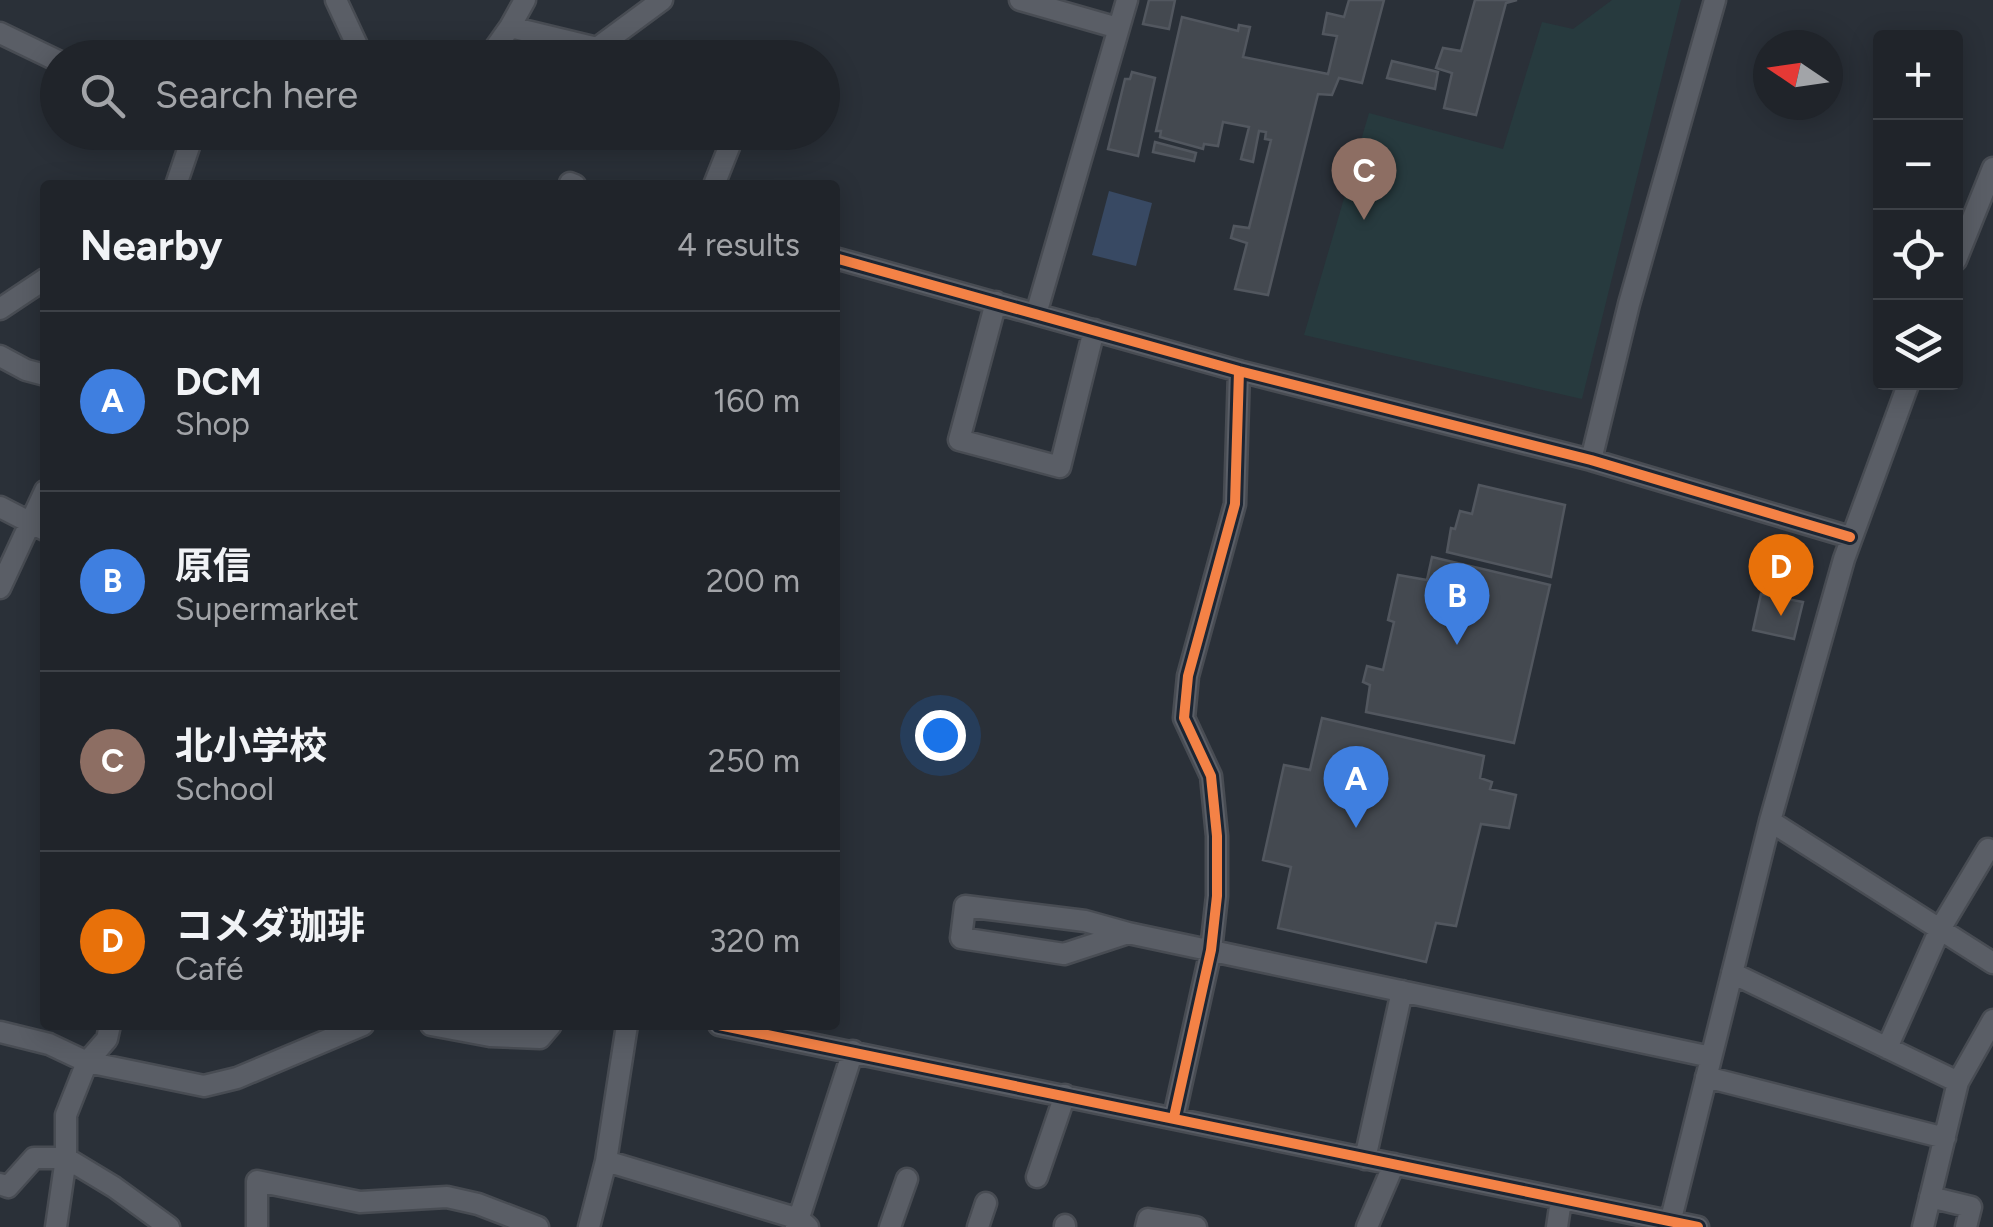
<!DOCTYPE html>
<meta charset="utf-8">
<style>
body{margin:0;font-family:Figtree,"Noto Sans JP",sans-serif;background:#2d3036;color:#f1f3f6}
.controls{position:absolute;right:30px;top:30px;display:grid;overflow:hidden;border-radius:10px;box-shadow:0 5px 25px #0003}
.controls button{width:90px;height:90px;display:grid;place-items:center;padding:0;border:0;border-bottom:2px solid #3d4147;background:#20242a;color:#f1f3f6;font:50px sans-serif}
.compass{position:absolute;left:1753px;top:30px;width:90px;height:90px;border-radius:50%;background:#20242a;box-shadow:0 5px 25px #0003;rotate:283deg}
.you{position:absolute;left:940px;top:735px;width:35px;height:35px;margin:-25px;border:8px solid #fff;border-radius:50%;background:#1a73e8;box-shadow:0 0 0 15px #1a73e833}
.badge{display:grid;place-items:center;width:65px;height:65px;border-radius:50%;background:#d93025;color:#fff;font-size:32px;font-weight:700}
.pin{position:absolute;translate:-50% -82px;filter:drop-shadow(0 2px 5px #0008)}
.pin::after{content:'';position:absolute;top:52px;width:35px;height:30px;background:inherit;clip-path:polygon(0 0,100% 0,50% 100%)}
.list{margin:0;padding:0;list-style:none}
h2{display:flex;justify-content:space-between;align-items:center;height:130px;margin:0;padding:0 40px;font-size:42px}
h2 small{font-size:32px;font-weight:400;color:#a2a4a8}
.list li{display:grid;grid-template-columns:65px 1fr auto;gap:30px;align-items:center;box-sizing:border-box;height:180px;padding:0 40px;border-top:2px solid #3d4147}
.list b{display:block;font-size:38px;white-space:nowrap}
.list p{margin:0;font-size:32px;white-space:nowrap;color:#a2a4a8}
.list em{font-size:32px;font-style:normal;color:#a2a4a8}
.icon{flex:none;width:55px;height:55px;fill:none;stroke:currentColor;stroke-width:2;stroke-linecap:round;stroke-linejoin:round}
.map{position:relative;flex:none;width:1993px;height:1227px;overflow:hidden}
.search{position:absolute;background:#20242a;box-shadow:0 5px 25px #0003;left:40px;top:40px;width:800px;height:110px;display:flex;align-items:center;gap:25px;box-sizing:border-box;padding:0 35px;border-radius:55px;color:#a2a4a8;font-size:38px}
.panel{position:absolute;background:#20242a;box-shadow:0 5px 25px #0003;left:40px;top:180px;width:800px;height:850px;border-radius:10px}
.map>svg:first-child{display:block}
.green{fill:#273a3e}
.water{fill:#384963}
.building{fill:#444950;stroke:#52575f;stroke-width:2.5}
.lines{fill:none;stroke-linecap:round;stroke-linejoin:round}
.minor-casing{stroke:#484c53;stroke-width:25}
.minor{stroke:#5a5e66;stroke-width:20}
.cycleway-casing{stroke:#1d2633;stroke-width:16}
.cycleway{stroke:#f48246;stroke-width:10}
</style>
<div class="map">
<svg width="1993" height="1227" viewBox="0 0 1993 1227">
<rect width="100%" height="100%" fill="#2a3038"/>
<path class="green" d="M1612 0H1681L1582 399 1304 335 1369 113 1503 149 1542 22 1573 29Z"/>
<path class="water" d="M1109 191 1152 203 1136 266 1092 255Z"/>
<path class="building" d="M1149 0H1175L1169 29 1143 24Z
M1349 0H1384L1362 83 1339 78 1332 95 1318 94 1268 295 1235 289 1247 243 1231 238 1234 226 1249 228 1271 140 1265 139 1266 132 1259 131 1253 162 1241 159 1249 127 1223 122 1218 146 1204 144 1203 149 1160 137 1161 131H1156L1182 17 1238 31 1239 25 1250 27 1243 57 1328 74 1337 36 1323 34 1327 13 1344 17Z
M1475 0H1517L1506 3 1476 115 1444 108 1452 73 1436 68 1443 48 1461 51Z
M1392 61 1438 72 1435 89 1387 78Z
M1132 72 1155 78 1138 156 1108 149 1125 79H1130Z
M1155 142 1196 153 1194 161 1153 152Z
M1479 485 1565 505 1551 577 1447 552 1451 528 1455 529 1460 511 1472 514Z
M1432 557 1550 585 1514 743 1366 712 1370 685 1363 682 1367 666 1383 670 1394 622 1388 620 1398 575 1427 580Z
M1761 594 1803 602 1794 639 1753 630Z
M1322 718 1484 756 1480 778 1492 782 1490 789 1516 795 1509 828 1481 824 1456 926 1436 923 1426 962 1278 928 1291 867 1263 860 1284 765 1310 770Z"/>
<g class="lines">
<g class="minor-casing">
<path id="minor" d="M336 0 363 58
M1020 0 1118 28
M510 27 525 0
M0 33 58 61
M597 48 662 0
M488 58 510 27 597 48 620 58
M570 183 575 185
M176 185 194 132
M714 185 735 132
M835 258 1239 371 1591 460 1850 537
M1956 260 1993 168
M996 302 959 440 1060 467 1094 330
M0 309 45 279
M1036 314 1127 0
M0 356 26 370 45 375
M1591 460 1629 304 1715 0
M0 507 45 530
M0 588 45 491
M1770 821 1993 963
M965 906 1085 921 1128 933 1064 954 961 938Z
M1128 933 1711 1057
M1732 973 1958 1082
M431 1025 490 1036 540 1038 551 1025
M719 1025 1698 1227
M0 1032 49 1044 87 1062 204 1086 237 1078 363 1025
M1887 1048 1940 929 1988 849
M1706 1077 1945 1138
M1174 1117 1211 950 1217 896V836L1211 776 1184 718 1188 676 1235 504 1239 371
M1365 1159 1402 991
M606 1161 799 1219 808 1227
M1037 1177 1065 1095
M0 1184 8 1187 34 1158H66L114 1187 169 1227
M1930 1197 1971 1207 1966 1227
M56 1227 66 1158V1115L87 1062 107 1039 110 1025
M257 1227V1181L360 1202 447 1197 478 1204 538 1227
M589 1227 606 1161 627 1025
M796 1227 853 1051
M890 1227 907 1179
M978 1227 986 1203
M1065 1227V1225
M1146 1227 1148 1219 1196 1227
M1367 1227 1394 1164
M1557 1227 1561 1200
M1669 1227 1770 821 1844 559 1909 382
M1923 1227 1958 1082 1993 1020"/>
</g>
<use href="#minor" class="minor"/>
<g class="cycleway-casing">
<path id="cycleway" d="M835 258 1239 371 1591 460 1850 537
M719 1025 1698 1227
M1174 1117 1211 950 1217 896V836L1211 776 1184 718 1188 676 1235 504 1239 371"/>
</g>
<use href="#cycleway" class="cycleway"/>
</g>
</svg>
<div class="controls">
<button>+</button>
<button>−</button>
<button><svg class="icon" aria-label="locate" viewBox="0 0 24 24"><circle cx="12" cy="12" r="6"/><path d="M12 2v4M12 18v4M2 12h4M18 12h4"/></svg></button>
<button><svg class="icon" aria-label="layers" viewBox="0 0 24 24"><path d="M12 4l9 5-9 5-9-5zM3 14l9 5 9-5"/></svg></button>
</div>
<svg class="compass" viewBox="-18 -18 36 36"><path d="M0-13l5 13h-10z" fill="#e53935"/><path d="M0 13l5-13h-10z" fill="#a2a4a8"/></svg>
<div class="you"></div>
<div class="pin badge" style="left:1356px;top:828px;background:#3f7fe0">A</div>
<div class="pin badge" style="left:1457px;top:645px;background:#3f7fe0">B</div>
<div class="pin badge" style="left:1364px;top:220px;background:#8d6e63">C</div>
<div class="pin badge" style="left:1781px;top:616px;background:#e8710a">D</div>
<div class="search"><svg class="icon" aria-label="search" viewBox="0 0 24 24"><circle cx="10" cy="10" r="6"/><path d="M15 15l6 6"/></svg>Search here</div>
<section class="panel">
<h2>Nearby<small>4 results</small></h2>
<ul class="list">
<li><span class="badge" style="background:#3f7fe0">A</span><div><b>DCM</b><p>Shop</p></div><em>160 m</em></li>
<li><span class="badge" style="background:#3f7fe0">B</span><div><b>原信</b><p>Supermarket</p></div><em>200 m</em></li>
<li><span class="badge" style="background:#8d6e63">C</span><div><b>北小学校</b><p>School</p></div><em>250 m</em></li>
<li><span class="badge" style="background:#e8710a">D</span><div><b>コメダ珈琲</b><p>Café</p></div><em>320 m</em></li>
</ul>
</section>
</div>
